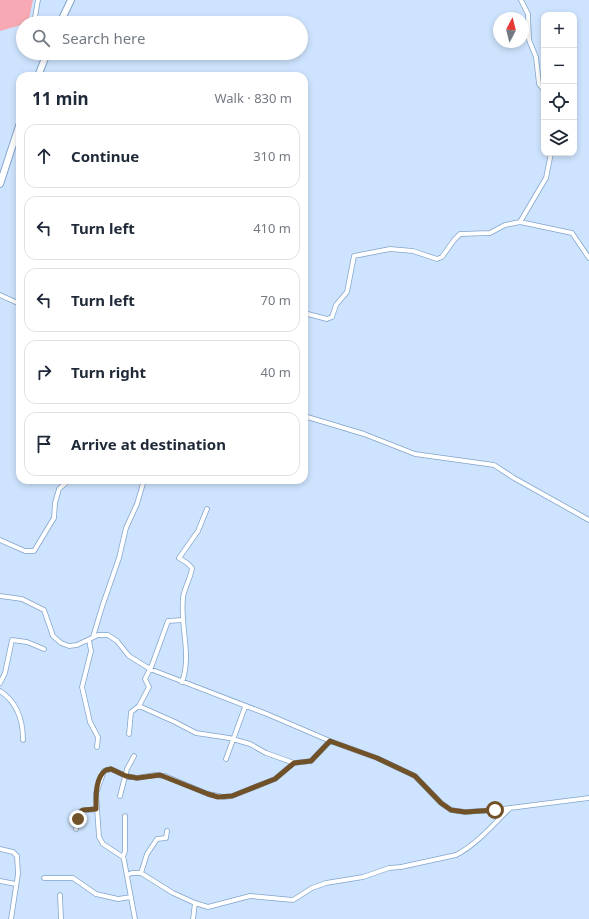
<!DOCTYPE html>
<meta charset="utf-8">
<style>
body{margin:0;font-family:"Noto Sans",sans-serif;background:#f6f6f7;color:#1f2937}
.controls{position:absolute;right:12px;top:12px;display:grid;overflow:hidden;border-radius:8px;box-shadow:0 2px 6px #0003}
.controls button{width:36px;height:36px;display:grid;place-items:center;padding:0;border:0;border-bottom:1px solid #e0e1e3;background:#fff;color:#1f2937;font:20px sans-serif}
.compass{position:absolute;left:493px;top:12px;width:36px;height:36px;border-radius:50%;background:#fff;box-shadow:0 2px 6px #0003;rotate:7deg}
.stop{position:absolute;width:12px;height:12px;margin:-9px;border:3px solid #715127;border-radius:50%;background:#fff}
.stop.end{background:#715127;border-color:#fff;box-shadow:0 1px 4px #0008}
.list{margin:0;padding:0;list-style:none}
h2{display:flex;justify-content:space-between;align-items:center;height:52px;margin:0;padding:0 16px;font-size:17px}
h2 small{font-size:13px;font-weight:400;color:#747a83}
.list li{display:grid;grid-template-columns:26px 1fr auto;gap:12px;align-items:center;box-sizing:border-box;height:64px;margin:0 8px 8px;padding:0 8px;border:1px solid #e0e1e3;border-radius:12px}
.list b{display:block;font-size:15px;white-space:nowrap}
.list em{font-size:13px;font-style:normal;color:#747a83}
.icon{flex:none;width:22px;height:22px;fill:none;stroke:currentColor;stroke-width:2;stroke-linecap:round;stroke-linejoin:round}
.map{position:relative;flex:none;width:589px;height:919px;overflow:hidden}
.search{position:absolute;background:#fff;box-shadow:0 2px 6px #0003;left:16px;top:16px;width:292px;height:44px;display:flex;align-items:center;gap:10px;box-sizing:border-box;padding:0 14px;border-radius:22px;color:#747a83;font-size:15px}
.panel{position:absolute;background:#fff;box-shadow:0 2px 6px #0003;left:16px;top:72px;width:292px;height:412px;border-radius:12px}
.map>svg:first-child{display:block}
.green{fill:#f7aab3}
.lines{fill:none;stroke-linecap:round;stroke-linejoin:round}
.street-casing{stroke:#81a4cb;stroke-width:5.5}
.secondary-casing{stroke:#81a4cb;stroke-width:8}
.street{stroke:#fff;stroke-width:4}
.secondary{stroke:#fff;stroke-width:6}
.route{stroke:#715127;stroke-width:5}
</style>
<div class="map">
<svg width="589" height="919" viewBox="0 0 589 919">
<rect width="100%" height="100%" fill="#cee4fe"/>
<path class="green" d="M0 0H33L28 23 0 31Z"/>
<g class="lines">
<g class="street-casing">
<path id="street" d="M521 0 528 14 529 40 536 57 539 84 544 90
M34 23 38 0
M520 222 572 233 589 258
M0 295 20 304
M304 313 327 319 332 317 336 305 347 292 354 256 390 249 413 251 437 259 442 257 454 240 460 234 490 233 505 225 520 222 546 178 551 153
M304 416 364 434 415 454 494 465 514 478 589 520
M0 540 25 551H34L54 518 55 503 59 489 69 480
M0 596 22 599 44 610 53 636 61 643 69 646 77 645 98 635H108L117 641 129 656 150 669 267 714 330 741 377 758 415 776 441 803 451 810 465 812 495 810 589 798
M93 637 102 607 119 558 126 528 137 504 144 480
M89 640 91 651 82 687 90 722 98 737 97 747
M182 682C192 655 180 627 183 598 184 588 191 578 192 568L187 563 179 558 198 531 207 509
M0 683 5 673 12 640 27 642 44 649
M0 691C17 702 23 720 23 740
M139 706 149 687 145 679 152 665 168 621 183 620
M129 734 131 712 139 706 175 722 196 733 229 738 250 744 266 753 294 763 311 761 330 741
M226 759 245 707
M120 796 127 769 134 756
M76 829 81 811 96 809
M0 849 13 852 17 856 18 874 11 919
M123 857 125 851V816
M141 873 147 854 157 839 166 838 167 831
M127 875 132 873H141L173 893 195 903
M44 878H73L96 894 118 899 131 897
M0 881 16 884
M60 895 61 919
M135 919 124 860 123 857 103 844 99 837 96 793 104 771 111 769 126 776 137 778 155 775 165 776 208 794 224 797 232 796 275 779 294 763
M193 919 195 903 208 907 250 896 293 900 312 888 326 883 363 877 389 868 401 867 456 855C476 845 494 824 510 808"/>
</g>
<g class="secondary-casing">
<path id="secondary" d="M60 23 71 0
M38 76 47 53
M0 184 20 123"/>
</g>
<use href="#street" class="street"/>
<use href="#secondary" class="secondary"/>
</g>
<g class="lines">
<path class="route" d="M78 819 79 813 83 810 96 809C96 797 95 777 106 770L111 769 126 776 137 778 160 775 208 794 218 797 232 796 275 779 294 763 311 761 330 741 377 758 415 776 441 803 451 810 465 812 495 810"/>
</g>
</svg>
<div class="controls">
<button>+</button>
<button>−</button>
<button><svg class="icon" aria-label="locate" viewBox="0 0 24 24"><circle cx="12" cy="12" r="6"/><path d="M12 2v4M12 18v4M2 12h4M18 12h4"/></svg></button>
<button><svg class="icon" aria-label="layers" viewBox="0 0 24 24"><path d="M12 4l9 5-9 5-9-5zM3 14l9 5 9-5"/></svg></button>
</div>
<svg class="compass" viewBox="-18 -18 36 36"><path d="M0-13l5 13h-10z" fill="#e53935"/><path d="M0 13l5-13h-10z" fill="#747a83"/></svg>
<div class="stop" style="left:495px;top:810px"></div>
<div class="stop end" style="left:78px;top:819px"></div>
<div class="search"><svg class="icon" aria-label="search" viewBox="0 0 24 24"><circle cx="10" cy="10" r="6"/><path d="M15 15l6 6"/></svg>Search here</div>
<section class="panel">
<h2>11 min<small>Walk · 830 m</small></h2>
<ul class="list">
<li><svg class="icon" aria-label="ahead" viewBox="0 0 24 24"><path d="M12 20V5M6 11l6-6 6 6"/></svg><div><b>Continue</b></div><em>310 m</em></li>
<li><svg class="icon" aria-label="left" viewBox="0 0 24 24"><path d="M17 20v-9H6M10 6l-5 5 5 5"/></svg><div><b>Turn left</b></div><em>410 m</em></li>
<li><svg class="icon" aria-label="left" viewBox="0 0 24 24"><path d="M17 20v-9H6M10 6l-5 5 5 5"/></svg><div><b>Turn left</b></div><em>70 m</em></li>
<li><svg class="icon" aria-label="right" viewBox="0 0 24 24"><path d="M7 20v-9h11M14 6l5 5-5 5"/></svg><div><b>Turn right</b></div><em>40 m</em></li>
<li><svg class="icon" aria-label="arrive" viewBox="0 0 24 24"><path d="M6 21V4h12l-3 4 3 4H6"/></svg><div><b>Arrive at destination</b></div></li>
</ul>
</section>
</div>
